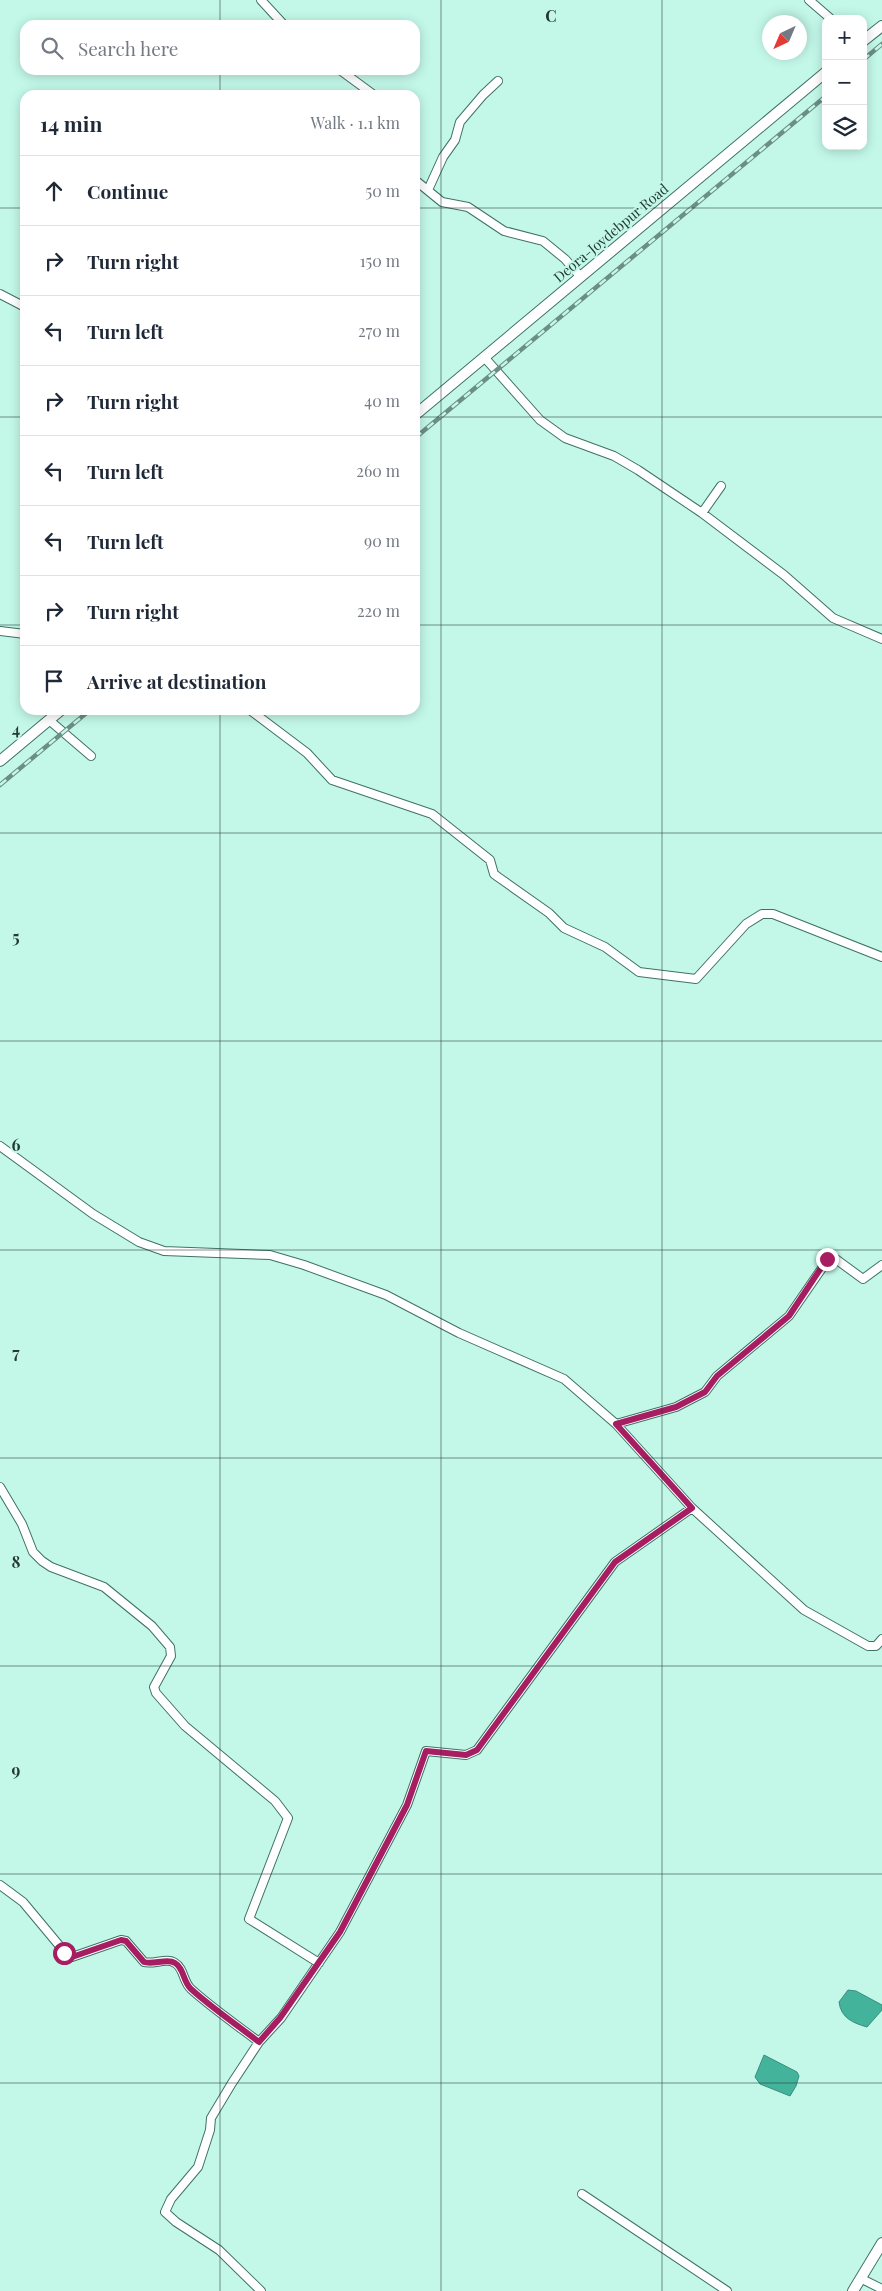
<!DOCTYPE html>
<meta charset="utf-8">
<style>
body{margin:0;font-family:"Playfair Display",serif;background:#f6f6f7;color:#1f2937}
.controls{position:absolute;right:15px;top:15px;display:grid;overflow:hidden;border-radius:10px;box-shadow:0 2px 12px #0003}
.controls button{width:45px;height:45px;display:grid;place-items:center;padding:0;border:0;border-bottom:1px solid #e0e1e3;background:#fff;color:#1f2937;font:25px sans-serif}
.compass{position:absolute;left:762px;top:15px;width:45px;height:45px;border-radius:50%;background:#fff;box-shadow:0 2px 12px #0003;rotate:224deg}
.stop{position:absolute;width:15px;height:15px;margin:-11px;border:4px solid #a71d62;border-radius:50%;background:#fff}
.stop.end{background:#a71d62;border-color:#fff;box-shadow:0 1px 5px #0008}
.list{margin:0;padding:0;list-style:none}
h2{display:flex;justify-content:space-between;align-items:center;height:65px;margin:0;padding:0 20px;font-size:21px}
h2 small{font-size:16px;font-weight:400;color:#747a83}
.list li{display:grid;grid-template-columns:32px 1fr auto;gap:15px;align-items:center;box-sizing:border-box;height:70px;padding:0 20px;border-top:1px solid #e0e1e3}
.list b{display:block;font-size:19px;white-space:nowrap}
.list em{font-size:16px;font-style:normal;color:#747a83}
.icon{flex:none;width:28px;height:28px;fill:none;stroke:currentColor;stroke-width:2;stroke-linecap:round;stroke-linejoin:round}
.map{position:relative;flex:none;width:882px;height:2291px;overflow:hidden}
.search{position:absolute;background:#fff;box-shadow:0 2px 12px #0003;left:20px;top:20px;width:400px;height:55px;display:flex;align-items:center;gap:12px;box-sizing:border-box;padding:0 18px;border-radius:15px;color:#747a83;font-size:19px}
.panel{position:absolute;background:#fff;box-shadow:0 2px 12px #0003;left:20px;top:90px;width:400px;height:625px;border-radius:15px}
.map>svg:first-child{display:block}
.water{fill:#44b39c;stroke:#3a8e7d}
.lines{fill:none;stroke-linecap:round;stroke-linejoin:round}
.street-casing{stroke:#407165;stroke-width:10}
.secondary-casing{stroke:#407165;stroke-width:12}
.street{stroke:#fff;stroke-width:8}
.secondary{stroke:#fff;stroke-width:10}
.rail-casing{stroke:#6b8e85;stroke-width:4.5}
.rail{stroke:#c3f8e9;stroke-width:2.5;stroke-dasharray:8;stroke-linecap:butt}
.route{stroke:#a71d62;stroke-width:6}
.grid{fill:none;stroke:#243934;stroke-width:1;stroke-opacity:0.55}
.labels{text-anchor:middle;stroke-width:4;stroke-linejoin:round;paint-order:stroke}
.street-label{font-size:14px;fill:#243934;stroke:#c3f8e9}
.grid-label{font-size:16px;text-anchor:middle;font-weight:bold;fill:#243934;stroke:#c3f8e9;stroke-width:4;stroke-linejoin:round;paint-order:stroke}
</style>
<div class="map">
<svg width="882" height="2291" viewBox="0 0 882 2291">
<rect width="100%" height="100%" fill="#c3f8e9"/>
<path class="water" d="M848 1990 856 1991 882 2005V2010L867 2027C853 2023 841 2018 839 2002Z
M764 2055 797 2072 799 2076 796 2086 790 2096 760 2084 755 2077Z"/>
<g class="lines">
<g class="street-casing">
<path id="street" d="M261 0 284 25
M809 0 831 19
M340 70 374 95
M415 180 442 202 468 207 504 231 543 241 565 259 580 276
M428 190 443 157 455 140 460 122 483 95 498 81
M0 294 25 307
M484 357 540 420 565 438 614 456 638 470 702 513 784 575 833 618 882 639
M702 513 721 486
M0 631 25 634
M250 710 307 753 332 780 432 814 490 860 494 874 498 877 549 913 564 928 605 947 639 972 696 979 746 924 762 914H773L882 957
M49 720 91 756
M0 1146 93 1214 139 1242 164 1251 270 1255 304 1265 386 1295 459 1333 564 1379 616 1424 692 1508 804 1610 868 1646H876L882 1639
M616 1424 676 1407 705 1392 717 1376 789 1316 829 1258 833 1257 863 1279 882 1265
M0 1487 22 1524 33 1552 42 1561 51 1567 104 1587 152 1626 170 1647 171 1656 154 1687 156 1693 185 1726 275 1801 288 1818 249 1919 319 1963
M0 1885 23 1902 68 1956 72 1957 121 1940 126 1941 144 1962C153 1965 167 1957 175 1963 184 1968 183 1982 191 1989 212 2008 237 2025 259 2042
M582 2194 727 2291
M862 2279 882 2289
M261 2291 219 2250 176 2222 165 2212 171 2199 198 2167 210 2130 211 2118 232 2083 259 2042 281 2018 340 1932 407 1805 426 1751 466 1755 477 1750 615 1562 692 1508"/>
</g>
<g class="secondary-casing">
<path id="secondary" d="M863 41 882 26
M415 415 826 72
M0 761 61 710
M853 2291 882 2243"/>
</g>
<use href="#street" class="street"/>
<use href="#secondary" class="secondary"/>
<g class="rail-casing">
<path id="rail" d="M863 60 882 44
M415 438 826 96
M0 785 90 710"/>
</g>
<use href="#rail" class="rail"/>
</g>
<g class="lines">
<path class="route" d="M64 1953 72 1957 121 1940 126 1941 144 1962C153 1965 167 1958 175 1963 184 1968 183 1982 191 1989 212 2008 237 2025 259 2042L280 2018 340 1932 407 1805 426 1751 466 1755 477 1750 615 1562 692 1508 616 1424 676 1407 705 1392 717 1376 789 1316 827 1259"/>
</g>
<path class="grid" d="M220 0V25M441 0V2291M662 0V2291M220 70V95M0 208H25M415 208H882M0 417H25M415 417H882M0 625H25M415 625H882M220 710V2291M0 833H882M0 1041H882M0 1250H882M0 1458H882M0 1666H882M0 1874H882M0 2083H882"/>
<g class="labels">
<g class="street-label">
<text transform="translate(611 233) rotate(-40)" y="5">Deora-Joydebpur Road</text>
</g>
</g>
<g class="grid-label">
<text x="551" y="22">C</text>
<text x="16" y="735">4</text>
<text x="16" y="943">5</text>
<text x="16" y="1151">6</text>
<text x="16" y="1359">7</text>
<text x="16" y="1568">8</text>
<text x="16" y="1776">9</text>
</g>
</svg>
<div class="controls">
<button>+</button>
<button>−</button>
<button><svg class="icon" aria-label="layers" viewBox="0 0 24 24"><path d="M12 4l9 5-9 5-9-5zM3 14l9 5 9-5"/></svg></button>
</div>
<svg class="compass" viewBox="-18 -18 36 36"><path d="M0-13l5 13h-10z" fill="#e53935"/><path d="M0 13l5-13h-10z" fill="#747a83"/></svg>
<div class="stop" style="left:64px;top:1953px"></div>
<div class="stop end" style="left:827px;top:1259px"></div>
<div class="search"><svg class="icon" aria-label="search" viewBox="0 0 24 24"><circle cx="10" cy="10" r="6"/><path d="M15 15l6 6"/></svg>Search here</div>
<section class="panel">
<h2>14 min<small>Walk · 1.1 km</small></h2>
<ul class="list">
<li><svg class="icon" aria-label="ahead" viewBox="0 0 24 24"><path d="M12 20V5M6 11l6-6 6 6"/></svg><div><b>Continue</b></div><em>50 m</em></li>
<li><svg class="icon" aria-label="right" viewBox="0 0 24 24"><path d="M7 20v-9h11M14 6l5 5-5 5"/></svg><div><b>Turn right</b></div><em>150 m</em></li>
<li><svg class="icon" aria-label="left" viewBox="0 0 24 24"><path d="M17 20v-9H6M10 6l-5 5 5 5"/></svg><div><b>Turn left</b></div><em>270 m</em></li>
<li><svg class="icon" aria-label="right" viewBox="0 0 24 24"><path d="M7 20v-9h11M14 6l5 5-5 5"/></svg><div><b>Turn right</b></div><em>40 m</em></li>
<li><svg class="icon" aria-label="left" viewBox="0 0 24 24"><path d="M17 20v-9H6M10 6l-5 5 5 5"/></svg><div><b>Turn left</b></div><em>260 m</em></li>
<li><svg class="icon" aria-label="left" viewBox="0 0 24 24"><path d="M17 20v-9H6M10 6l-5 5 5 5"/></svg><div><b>Turn left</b></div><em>90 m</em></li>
<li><svg class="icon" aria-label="right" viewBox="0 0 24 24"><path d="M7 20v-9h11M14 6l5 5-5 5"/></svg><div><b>Turn right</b></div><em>220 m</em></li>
<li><svg class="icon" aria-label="arrive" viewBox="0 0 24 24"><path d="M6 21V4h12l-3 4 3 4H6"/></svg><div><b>Arrive at destination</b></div></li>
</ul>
</section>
</div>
